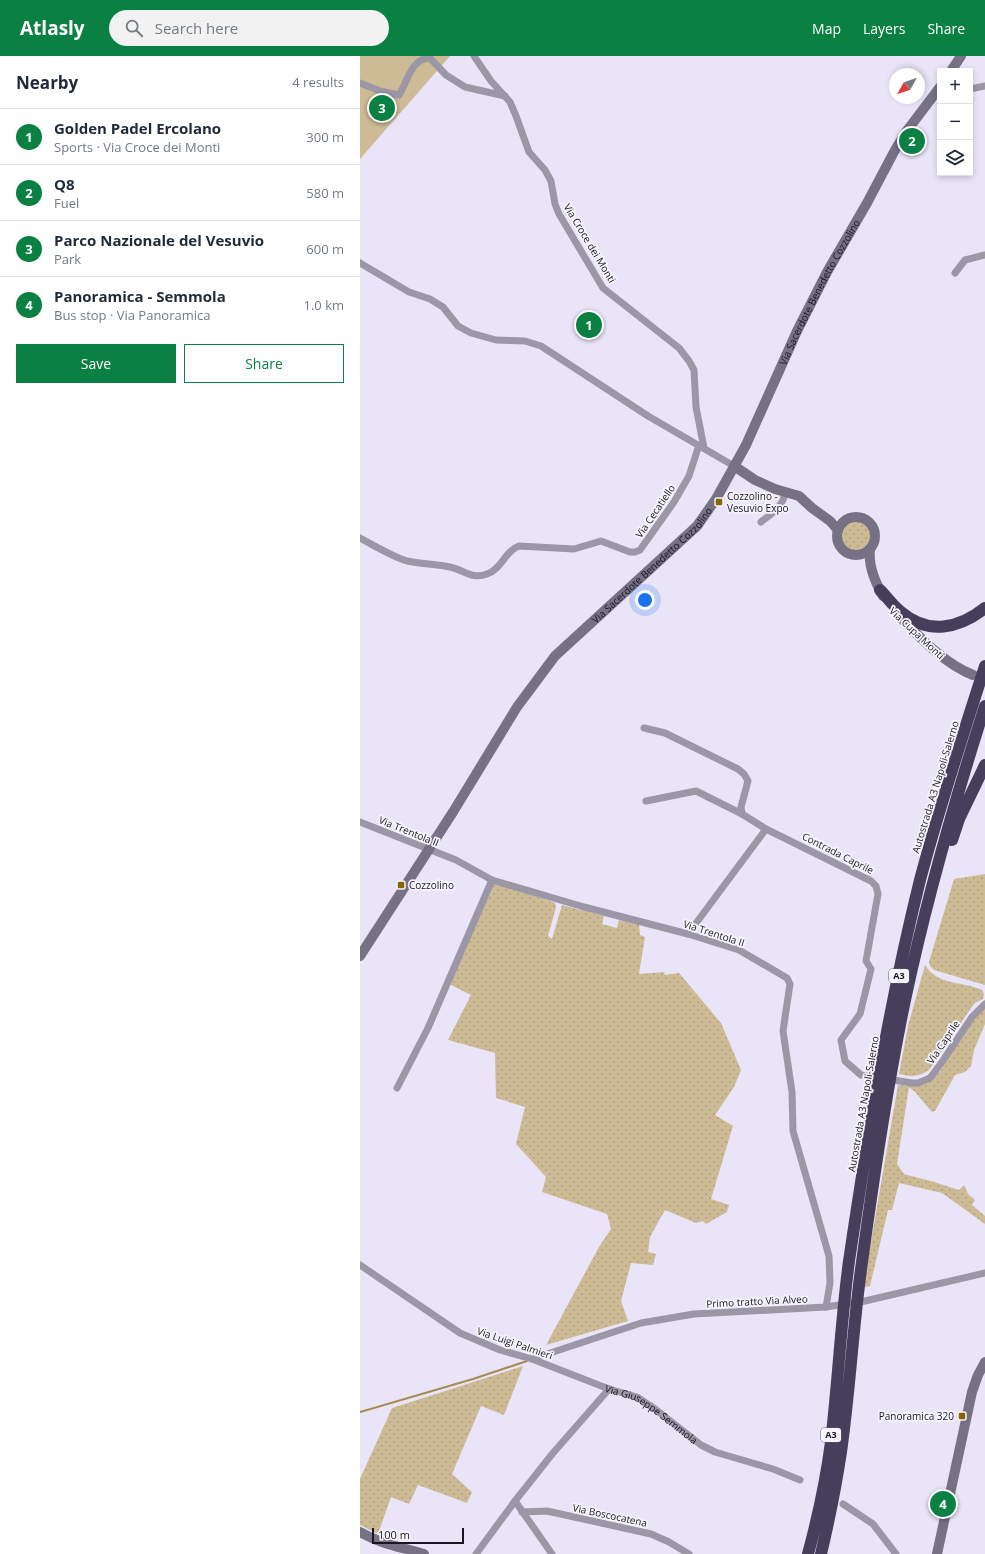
<!DOCTYPE html>
<meta charset="utf-8">
<style>
body{margin:0;font-family:"Open Sans",sans-serif;background:#f2f2f3;color:#1f2937}
.controls{position:absolute;right:12px;top:12px;display:grid;overflow:hidden;border-radius:0px;box-shadow:0 2px 6px #0003}
.controls button{width:36px;height:36px;display:grid;place-items:center;padding:0;border:0;border-bottom:1px solid #e0e1e3;background:#fff;color:#1f2937;font:20px sans-serif}
.compass{position:absolute;left:529px;top:12px;width:36px;height:36px;border-radius:50%;background:#fff;box-shadow:0 2px 6px #0003;rotate:230deg}
.scale{position:absolute;left:12px;bottom:10px;width:92px;box-sizing:border-box;padding-left:4px;border:2px solid #191622;border-top:0;font-size:11px;line-height:14px;white-space:nowrap;color:#191622;-webkit-text-stroke:3px #f6f4fb;paint-order:stroke}
.you{position:absolute;left:285px;top:544px;width:14px;height:14px;margin:-10px;border:3px solid #fff;border-radius:50%;background:#1a73e8;box-shadow:0 0 0 6px #1a73e833}
.badge{display:grid;place-items:center;width:26px;height:26px;border-radius:50%;background:#0b8043;color:#fff;font-size:13px;font-weight:700}
.pin{position:absolute;translate:-50% -50%;border:2px solid #fff;box-shadow:0 1px 4px #0006}
.list{margin:0;padding:0;list-style:none}
h2{display:flex;justify-content:space-between;align-items:center;height:52px;margin:0;padding:0 16px;font-size:17px}
h2 small{font-size:13px;font-weight:400;color:#747a83}
.list li{display:grid;grid-template-columns:26px 1fr auto;gap:12px;align-items:center;box-sizing:border-box;height:56px;padding:0 16px;border-top:1px solid #e0e1e3}
.list b{display:block;font-size:15px;white-space:nowrap}
.list p{margin:0;font-size:13px;white-space:nowrap;color:#747a83}
.list em{font-size:13px;font-style:normal;color:#747a83}
.actions{display:flex;gap:8px;padding:12px 16px}
.actions a{flex:1;padding:9px 0;border:1px solid #0b8043;border-radius:0px;text-align:center;font-size:14px;color:#0b8043}
.actions .main{background:#0b8043;color:#fff}
.icon{flex:none;width:22px;height:22px;fill:none;stroke:currentColor;stroke-width:2;stroke-linecap:round;stroke-linejoin:round}
.map{position:relative;flex:none;width:625px;height:1498px;overflow:hidden}
header{display:flex;align-items:center;gap:24px;box-sizing:border-box;height:56px;padding:0 20px;background:#0b8043;color:#fff}
header strong{font-size:19px}
nav{display:flex;gap:22px;margin-inline-start:auto;font-size:14px}
.search{width:280px;height:36px;background:#f2f2f3;display:flex;align-items:center;gap:10px;box-sizing:border-box;padding:0 14px;border-radius:22px;color:#747a83;font-size:15px}
main{display:flex}
aside{flex:1;background:#fff}
.map>svg:first-child{display:block}
.grass{fill:url(#grass-dots)}
.park{fill:#ccbb94}
.lines{fill:none;stroke-linecap:round;stroke-linejoin:round}
.stream{stroke:#a38c52;stroke-width:2}
.street{stroke:#9b97a6;stroke-width:7}
.secondary{stroke:#777186;stroke-width:10}
.highway{stroke:#473e5b;stroke-width:12}
.poi-dot{fill:#856600;stroke:#f6f4fb;stroke-width:1.5}
.labels{text-anchor:middle;stroke-width:3.5;stroke-linejoin:round;paint-order:stroke}
.shield{fill:#f6f4fb;stroke:#5b5963;stroke-width:1}
.shield-label{font-size:9px;font-weight:bold;fill:#191622}
.street-label{font-size:10px;fill:#191622;stroke:#f6f4fb}
.poi-label{font-size:10px;fill:#191622;stroke:#f6f4fb;text-anchor:start}
</style>
<header>
<strong>Atlasly</strong>
<div class="search"><svg class="icon" aria-label="search" viewBox="0 0 24 24"><circle cx="10" cy="10" r="6"/><path d="M15 15l6 6"/></svg>Search here</div>
<nav><a>Map</a><a>Layers</a><a>Share</a></nav>
</header>
<main>
<aside>
<h2>Nearby<small>4 results</small></h2>
<ul class="list">
<li><span class="badge">1</span><div><b>Golden Padel Ercolano</b><p>Sports · Via Croce dei Monti</p></div><em>300 m</em></li>
<li><span class="badge">2</span><div><b>Q8</b><p>Fuel</p></div><em>580 m</em></li>
<li><span class="badge">3</span><div><b>Parco Nazionale del Vesuvio</b><p>Park</p></div><em>600 m</em></li>
<li><span class="badge">4</span><div><b>Panoramica - Semmola</b><p>Bus stop · Via Panoramica</p></div><em>1.0 km</em></li>
</ul>
<div class="actions"><a class="main">Save</a><a>Share</a></div>
</aside>
<div class="map">
<svg width="625" height="1498" viewBox="0 0 625 1498">
<defs>
<pattern id="grass-dots" width="8" height="8" patternUnits="userSpaceOnUse"><rect width="8" height="8" fill="#ccbb94"/><path d="M2 2h.1M6 6h.1" fill="none" stroke="#afa07f" stroke-width="1.8" stroke-linecap="round"/></pattern>
</defs>
<rect width="100%" height="100%" fill="#eae4f9"/>
<path class="grass" d="M481 480a15 15 0 1 1 30 0a15 15 0 1 1-30 0Z
M625 818V929L574 914 570 910 569 906 594 823Z
M135 825 195 847 196 851 188 880 192 883 202 849 244 860 242 868 257 872 259 864 279 868 280 879 285 881 279 918 304 916 305 919 319 917 361 967 381 1014 374 1031 355 1059 373 1070 351 1143 369 1149 367 1156 346 1168 343 1165 336 1167 305 1154 290 1181 288 1196 296 1198 293 1209 271 1207 261 1245 268 1265 186 1289 239 1191 251 1173 247 1158 182 1136 186 1121 156 1088 165 1051 136 1042 135 997 88 984 111 939 89 928Z
M565 909C567 912 570 916 573 918 584 928 608 927 622 934L624 938 623 943 615 947 609 955 569 1014C558 1021 552 1021 539 1018L548 970Z
M625 949V968L614 994 611 1010 605 1016 595 1019 575 1055 572 1056 571 1055 555 1036 549 1031 537 1108 544 1118 574 1126 599 1134 604 1129 608 1138 615 1144 612 1149 625 1160V1168L582 1137 539 1127 532 1154H528L510 1230 503 1232 538 1029C555 1031 567 1027 580 1015L618 956Z
M163 1310 144 1359 121 1350 92 1418 112 1436 107 1447 58 1429 49 1448 31 1441 18 1478 0 1469V1423L32 1352Z"/>
<path class="park" d="M0 0H90L0 103Z"/>
<g class="lines">
<path class="stream" d="M0 1356 113 1323 167 1305"/>
<g class="street">
<path d="M114 0 131 25 150 46 156 60 169 96 185 114 191 125 195 148 199 158 243 232 319 292 329 305 334 314 336 351 344 392"/>
<path d="M0 27 20 35 39 39C47 27 51 2 70 2L86 19 105 31 145 40"/>
<path d="M610 33 625 30"/>
<path d="M0 207 49 236 70 243 83 251 98 270 111 277 136 284 165 285 181 290 288 360 374 410"/>
<path d="M595 217 605 204 625 199"/>
<path d="M401 466C411 458 424 450 425 436"/>
<path d="M0 482C15 490 31 500 47 505 61 508 76 508 90 511 104 514 112 524 127 518 141 514 145 495 159 490L214 493 241 485 270 496H275L280 494 314 446 329 420 339 389"/>
<path d="M284 672 305 677 378 713 384 718 388 725 381 751 382 758"/>
<path d="M286 745 336 735 382 758 406 773"/>
<path d="M0 766 96 804 132 824 224 851 328 878 379 894 427 922 430 928 423 975 432 1036 433 1075 469 1200 470 1227 466 1251"/>
<path d="M328 878 406 773 511 825 516 830 518 838 506 905 511 913 500 958 481 984 485 1005 501 1019 552 1027H558L570 1022 582 1006 612 961 625 948"/>
<path d="M37 1032 68 972 132 824"/>
<path id="s1" d="M0 1209 100 1277 140 1294 172 1303 249 1333 277 1341 295 1353 341 1389 355 1396 413 1413 440 1424"/>
<path d="M172 1303 281 1267 334 1258 466 1251 505 1245 625 1217"/>
<path d="M155 1445 192 1498"/>
<path d="M483 1448 513 1468 536 1498"/>
<path d="M162 1456 187 1455 291 1478 309 1486 329 1498"/>
<path d="M116 1498 155 1445 193 1397 249 1333"/>
</g>
<g class="secondary">
<path d="M591 15 601 0"/>
<path d="M374 410 395 424 415 433 439 440 452 452 470 465 478 474"/>
<circle cx="496" cy="480" r="19"/>
<path d="M510 493C508 509 515 526 523 540"/>
<path d="M537 558C560 581 583 607 613 619"/>
<path id="s2" d="M0 900 93 756 157 651 195 600 337 470 356 443 386 389 437 275 467 216 507 147 535 94 546 76 580 31"/>
<path d="M0 1476C21 1488 41 1491 64 1498"/>
<path d="M577 1498 612 1336 618 1319 625 1306"/>
</g>
<path class="highway" d="M520 534C527 541 533 550 541 556 568 579 599 573 625 552
M592 784 599 763 625 709
M448 1498C458 1461 466 1424 471 1386 478 1326 481 1265 489 1205 508 1077 529 949 560 824 579 752 602 681 625 610
M461 1498C469 1464 476 1430 481 1396 490 1333 493 1269 502 1206 514 1118 527 1030 545 944 566 845 594 747 625 650"/>
</g>
<g class="poi-dot">
<rect x="355" y="442" width="8" height="8" rx="2"/>
<rect x="37" y="825" width="8" height="8" rx="2"/>
<rect x="598" y="1356" width="8" height="8" rx="2"/>
</g>
<g class="labels">
<g class="shield">
<rect x="529" y="913" width="20" height="14" rx="3"/>
<rect x="461" y="1372" width="20" height="14" rx="3"/>
</g>
<g class="shield-label">
<text x="539" y="923">A3</text>
<text x="471" y="1382">A3</text>
</g>
<g class="street-label">
<text transform="translate(230 187) rotate(59)" y="4">Via Croce dei Monti</text>
<text dy="4" stroke="none"><textPath href="#s2" startOffset="815">Via Sacerdote Benedetto Cozzolino</textPath></text>
<text transform="translate(295 455) rotate(-56)" y="4">Via Cecatiello</text>
<text dy="4" stroke="none"><textPath href="#s2" startOffset="491">Via Sacerdote Benedetto Cozzolino</textPath></text>
<text transform="translate(557 577) rotate(43)" y="4">Via Cupa Monti</text>
<text transform="translate(575 731) rotate(-73)" y="4">Autostrada A3 Napoli-Salerno</text>
<text transform="translate(49 775) rotate(22)" y="4">Via Trentola II</text>
<text transform="translate(478 797) rotate(27)" y="4">Contrada Caprile</text>
<text transform="translate(354 877) rotate(18)" y="4">Via Trentola II</text>
<text transform="translate(583 986) rotate(-56)" y="4">Via Caprile</text>
<text transform="translate(503 1048) rotate(-80)" y="4">Autostrada A3 Napoli-Salerno</text>
<text transform="translate(397 1245) rotate(-3)" y="4">Primo tratto Via Alveo</text>
<text transform="translate(155 1287) rotate(19)" y="4">Via Luigi Palmieri</text>
<text dy="4" stroke="none"><textPath href="#s1" startOffset="330">Via Giuseppe Semmola</textPath></text>
<text transform="translate(250 1459) rotate(12)" y="4">Via Boscocatena</text>
</g>
<g class="poi-label">
<text x="367" y="444">Cozzolino -<tspan x="367" dy="12">Vesuvio Expo</tspan></text>
<text x="49" y="833">Cozzolino</text>
<text x="594" y="1364" text-anchor="end">Panoramica 320</text>
</g>
</g>
</svg>
<div class="controls">
<button>+</button>
<button>−</button>
<button><svg class="icon" aria-label="layers" viewBox="0 0 24 24"><path d="M12 4l9 5-9 5-9-5zM3 14l9 5 9-5"/></svg></button>
</div>
<svg class="compass" viewBox="-18 -18 36 36"><path d="M0-13l5 13h-10z" fill="#e53935"/><path d="M0 13l5-13h-10z" fill="#747a83"/></svg>
<div class="scale">100 m</div>
<div class="you"></div>
<div class="pin badge" style="left:229px;top:269px">1</div>
<div class="pin badge" style="left:552px;top:85px">2</div>
<div class="pin badge" style="left:22px;top:52px">3</div>
<div class="pin badge" style="left:583px;top:1448px">4</div>
</div>
</main>
